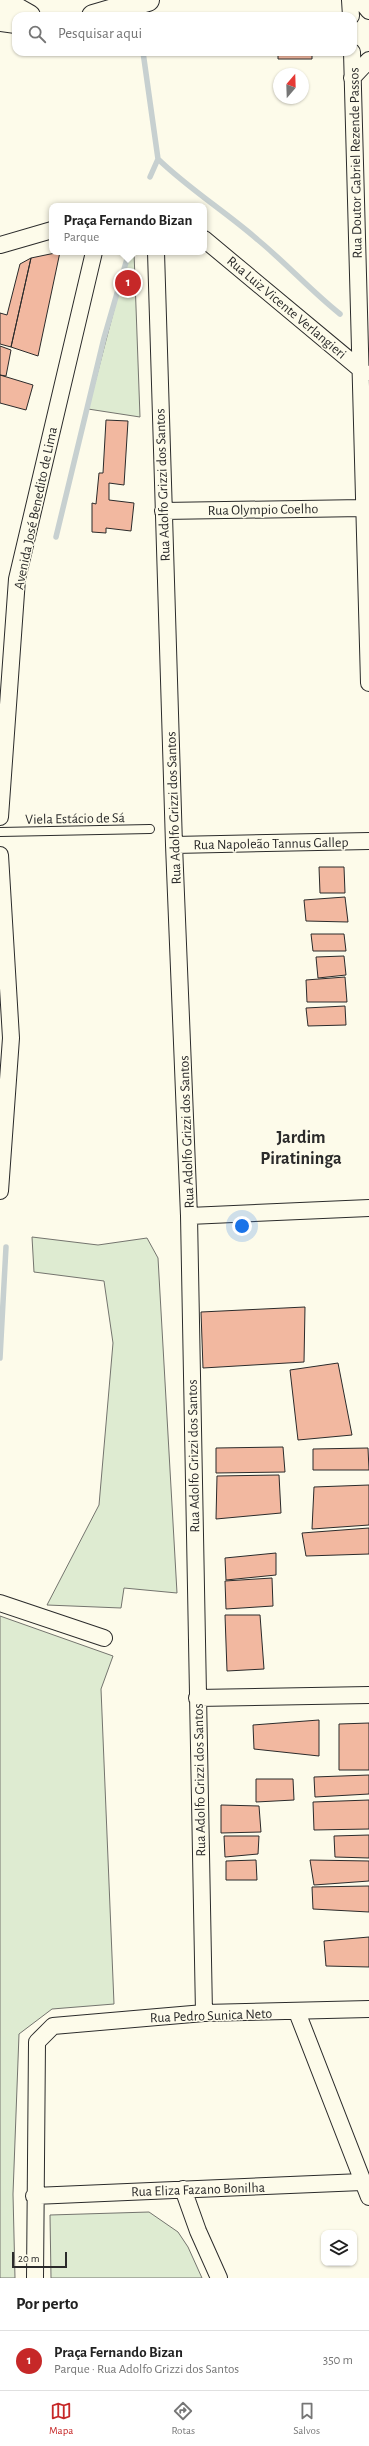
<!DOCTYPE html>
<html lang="pt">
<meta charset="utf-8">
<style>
body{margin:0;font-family:"Alegreya Sans",sans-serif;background:#f2f2f2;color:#222}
.controls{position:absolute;right:12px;bottom:12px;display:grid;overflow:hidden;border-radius:8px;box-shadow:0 1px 3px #0004}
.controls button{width:36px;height:36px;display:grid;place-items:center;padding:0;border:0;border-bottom:1px solid #e0e0e0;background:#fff;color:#222;font:20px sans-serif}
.compass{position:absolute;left:273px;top:68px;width:36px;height:36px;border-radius:50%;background:#fff;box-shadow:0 1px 3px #0004;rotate:19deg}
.scale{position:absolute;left:12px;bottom:10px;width:55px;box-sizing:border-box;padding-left:4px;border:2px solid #2b2b2b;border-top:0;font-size:11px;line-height:14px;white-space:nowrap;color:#2b2b2b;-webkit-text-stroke:3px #fdfbea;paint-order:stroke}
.you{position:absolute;left:242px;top:1226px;width:14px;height:14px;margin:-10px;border:3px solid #fff;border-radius:50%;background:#1a73e8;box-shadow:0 0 0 6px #1a73e833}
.badge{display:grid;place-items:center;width:26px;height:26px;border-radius:50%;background:#c62828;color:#fff;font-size:13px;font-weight:700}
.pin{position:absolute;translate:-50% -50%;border:2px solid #fff;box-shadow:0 1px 4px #0006}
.popup{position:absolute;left:49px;top:203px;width:158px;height:52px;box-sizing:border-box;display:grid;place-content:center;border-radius:8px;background:#fff;filter:drop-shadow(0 1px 3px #0005);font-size:13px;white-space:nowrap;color:#767676}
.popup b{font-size:15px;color:#222}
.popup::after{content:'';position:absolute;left:50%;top:100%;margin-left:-8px;border:8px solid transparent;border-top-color:#fff}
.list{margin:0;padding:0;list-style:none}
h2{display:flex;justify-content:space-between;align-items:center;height:52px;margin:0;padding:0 16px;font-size:17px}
h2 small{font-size:13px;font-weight:400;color:#767676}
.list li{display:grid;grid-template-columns:26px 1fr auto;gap:12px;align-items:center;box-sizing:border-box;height:60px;padding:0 16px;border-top:1px solid #e0e0e0}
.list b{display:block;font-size:15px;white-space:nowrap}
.list p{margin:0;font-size:13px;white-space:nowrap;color:#767676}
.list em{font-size:13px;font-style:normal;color:#767676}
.icon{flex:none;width:22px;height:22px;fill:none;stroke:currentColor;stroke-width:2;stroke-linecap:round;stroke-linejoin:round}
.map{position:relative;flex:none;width:369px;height:2278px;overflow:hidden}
.search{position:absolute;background:#fff;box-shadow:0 1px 3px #0004;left:12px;right:12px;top:12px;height:44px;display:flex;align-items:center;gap:10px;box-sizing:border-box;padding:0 14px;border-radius:12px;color:#767676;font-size:15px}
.sheet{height:112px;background:#fff}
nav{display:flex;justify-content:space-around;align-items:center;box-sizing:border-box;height:56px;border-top:1px solid #e0e0e0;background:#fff;font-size:11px;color:#767676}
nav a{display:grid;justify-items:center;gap:2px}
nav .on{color:#c62828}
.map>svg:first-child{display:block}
.green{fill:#deebd1;stroke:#74746e}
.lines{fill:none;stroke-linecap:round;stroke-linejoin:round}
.stream{stroke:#c7d0d0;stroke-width:5.5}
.building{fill:#f2b8a0;stroke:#2b2b2b}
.lane-casing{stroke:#2b2b2b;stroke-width:10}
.street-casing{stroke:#2b2b2b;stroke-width:18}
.primary-casing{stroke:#2b2b2b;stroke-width:24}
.lane{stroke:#fdfbea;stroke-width:8}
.street{stroke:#fdfbea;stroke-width:16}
.primary{stroke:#fdfbea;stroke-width:22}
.labels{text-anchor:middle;stroke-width:3;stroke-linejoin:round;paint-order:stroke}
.street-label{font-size:14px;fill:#2b2b2b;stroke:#fdfbea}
.district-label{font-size:18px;font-weight:bold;fill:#2b2b2b;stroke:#fdfbea}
</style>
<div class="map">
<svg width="369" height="2278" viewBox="0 0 369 2278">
<rect width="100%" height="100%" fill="#fdfbea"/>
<path class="green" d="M129 252H134L140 417 88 409Z
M32 1237 98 1245 147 1238 158 1258 177 1593 124 1588 121 1608 47 1605 99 1505 113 1343 104 1281 34 1272Z
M0 1616 113 1656 101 1689 114 2004 52 2009 19 2034 13 2194 15 2278H0Z
M149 2212 178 2232 188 2247 202 2278H51L50 2215Z"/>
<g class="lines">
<path class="stream" d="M143 52 158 159C189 189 226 212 258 240 287 264 311 291 340 314
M150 177 158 159
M56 537 104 338 129 252
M0 1358 6 1247"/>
</g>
<path class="building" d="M278 52H312V59H278Z
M60 252 38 356 11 347 31 258Z
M31 258 11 347 0 344V313L7 315 20 264Z
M0 346 11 350 6 376 0 375Z
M0 375 33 385 26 410 0 403Z
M106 420 128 421 124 485 109 483V500L134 503 131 531 106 528V533L92 532V503L96 504 99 473H103Z
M319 867H344L345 893H320Z
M345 897 348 922 306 921 304 900Z
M311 934H344L346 951H313Z
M344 956 346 975 318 978 316 957Z
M345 977 347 1002H307L306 980Z
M345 1006 346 1025 308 1026 306 1008Z
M305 1307 304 1362 203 1368 201 1312Z
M338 1363 352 1435 298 1440 290 1370Z
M283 1447 285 1472 216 1473V1448Z
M368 1448 369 1470H313V1449Z
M279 1475 281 1513 216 1519 217 1476Z
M369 1485V1525L312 1529 314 1487Z
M369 1528V1554L306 1556 302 1533Z
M276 1553V1575L226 1580 225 1558Z
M272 1578 273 1606 226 1609 225 1581Z
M225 1615H260L264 1669 227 1671Z
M319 1720V1756L254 1749 253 1725Z
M369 1723V1770H339V1724Z
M369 1775V1794L315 1797 314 1777Z
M256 1779H293L294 1800 256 1802Z
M369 1800V1829L314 1830 313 1802Z
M221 1805 259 1806 261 1832 221 1833Z
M369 1835V1858L335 1857 334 1836Z
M224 1836H259L258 1854 225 1857Z
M256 1860 257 1880H226V1861Z
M310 1860 369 1861V1881L314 1885Z
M369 1886V1912L313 1909 312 1887Z
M369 1937V1967L326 1966 324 1941Z"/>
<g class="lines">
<g class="lane-casing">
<path id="lane" d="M0 832 150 829"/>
</g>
<g class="street-casing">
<path id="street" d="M350 0 351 16
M360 0 369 11
M352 52 369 683
M352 78 369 60
M204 239 365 373
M0 245 52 230
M156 252 174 845 189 1216 204 2013
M163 511 363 508
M0 817 17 579 94 252
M174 845 369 841
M0 855 11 1038 0 1191
M189 1216 369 1208
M0 1603 104 1638
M197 1698 369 1695
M297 2012 369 2197
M183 2189 198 2231 219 2278
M34 2196 362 2182
M35 2278 37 2042 53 2026 204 2013 369 2009"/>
</g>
<g class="primary-casing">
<path id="primary" d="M1 0 29 16
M93 16 148 0
M0 20 16 22"/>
</g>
<use href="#lane" class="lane"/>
<use href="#street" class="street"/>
<use href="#primary" class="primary"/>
</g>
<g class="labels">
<g class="street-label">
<text transform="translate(355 163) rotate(-91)" y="5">Rua Doutor Gabriel Rezende Passos</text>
<text transform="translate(287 307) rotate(40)" y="5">Rua Luiz Vicente Verlangieri</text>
<text transform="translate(162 485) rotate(-92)" y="5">Rua Adolfo Grizzi dos Santos</text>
<text transform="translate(35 508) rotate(-78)" y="5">Avenida José Benedito de Lima</text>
<text transform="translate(263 509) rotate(-1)" y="5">Rua Olympio Coelho</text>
<text transform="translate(173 808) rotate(-92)" y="5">Rua Adolfo Grizzi dos Santos</text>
<text transform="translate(75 818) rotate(-1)" y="5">Viela Estácio de Sá</text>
<text transform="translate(271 843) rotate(-1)" y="5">Rua Napoleão Tannus Gallep</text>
<text transform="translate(186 1132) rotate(-92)" y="5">Rua Adolfo Grizzi dos Santos</text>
<text transform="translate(193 1456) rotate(-91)" y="5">Rua Adolfo Grizzi dos Santos</text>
<text transform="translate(199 1780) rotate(-91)" y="5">Rua Adolfo Grizzi dos Santos</text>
<text transform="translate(211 2015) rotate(-2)" y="5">Rua Pedro Sunica Neto</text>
<text transform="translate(198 2189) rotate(-2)" y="5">Rua Eliza Fazano Bonilha</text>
</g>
<g class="district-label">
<text x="301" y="1143">Jardim<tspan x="301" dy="21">Piratininga</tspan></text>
</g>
</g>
</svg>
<div class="controls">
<button><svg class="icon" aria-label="layers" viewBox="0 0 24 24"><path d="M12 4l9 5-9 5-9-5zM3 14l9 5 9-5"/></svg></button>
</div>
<svg class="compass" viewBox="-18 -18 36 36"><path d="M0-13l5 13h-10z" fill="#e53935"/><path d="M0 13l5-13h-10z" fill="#767676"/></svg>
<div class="scale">20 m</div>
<div class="you"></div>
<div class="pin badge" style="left:128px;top:283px">1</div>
<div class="popup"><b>Praça Fernando Bizan</b>Parque</div>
<div class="search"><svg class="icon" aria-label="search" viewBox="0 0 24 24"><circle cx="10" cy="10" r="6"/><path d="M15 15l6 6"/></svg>Pesquisar aqui</div>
</div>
<section class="sheet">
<h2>Por perto<small></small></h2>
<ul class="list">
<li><span class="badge">1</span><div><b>Praça Fernando Bizan</b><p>Parque · Rua Adolfo Grizzi dos Santos</p></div><em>350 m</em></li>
</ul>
</section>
<nav>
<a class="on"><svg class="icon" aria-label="map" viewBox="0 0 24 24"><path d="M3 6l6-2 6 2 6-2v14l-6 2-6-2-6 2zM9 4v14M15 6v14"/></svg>Mapa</a>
<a><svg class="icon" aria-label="directions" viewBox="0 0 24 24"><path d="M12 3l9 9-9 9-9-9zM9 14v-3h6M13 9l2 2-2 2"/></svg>Rotas</a>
<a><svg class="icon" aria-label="saved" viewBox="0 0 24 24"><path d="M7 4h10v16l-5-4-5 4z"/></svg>Salvos</a>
</nav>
